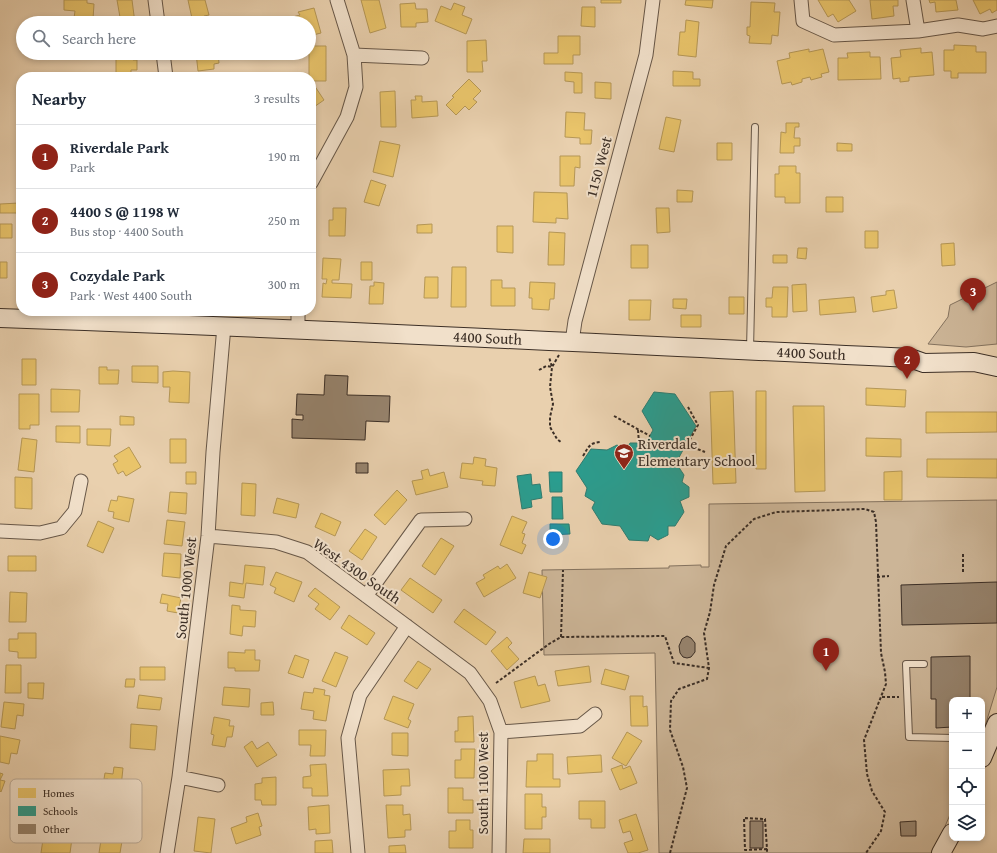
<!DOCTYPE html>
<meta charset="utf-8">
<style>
body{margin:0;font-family:"Gentium Book Plus",serif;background:#f2f2f3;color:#1f2937}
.controls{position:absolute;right:12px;bottom:12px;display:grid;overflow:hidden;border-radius:8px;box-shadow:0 2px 6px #0003}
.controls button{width:36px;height:36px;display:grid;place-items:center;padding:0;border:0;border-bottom:1px solid #e0e1e3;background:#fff;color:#1f2937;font:20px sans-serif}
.you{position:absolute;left:553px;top:539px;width:14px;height:14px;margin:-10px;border:3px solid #fff;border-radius:50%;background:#1a73e8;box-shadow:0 0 0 6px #1a73e833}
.badge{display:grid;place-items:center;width:26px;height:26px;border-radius:50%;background:#8f2418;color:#fff;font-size:13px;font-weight:700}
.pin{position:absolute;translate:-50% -33px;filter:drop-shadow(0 1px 2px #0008)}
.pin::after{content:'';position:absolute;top:21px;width:14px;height:12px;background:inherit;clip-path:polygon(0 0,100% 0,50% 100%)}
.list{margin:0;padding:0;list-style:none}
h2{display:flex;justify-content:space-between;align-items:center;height:52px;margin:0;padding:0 16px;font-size:17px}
h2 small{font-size:13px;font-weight:400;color:#747a83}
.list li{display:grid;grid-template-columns:26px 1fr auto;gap:12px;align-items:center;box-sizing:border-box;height:64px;padding:0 16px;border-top:1px solid #e0e1e3}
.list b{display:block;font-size:15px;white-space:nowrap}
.list p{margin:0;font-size:13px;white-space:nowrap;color:#747a83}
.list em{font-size:13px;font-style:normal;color:#747a83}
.icon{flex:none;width:22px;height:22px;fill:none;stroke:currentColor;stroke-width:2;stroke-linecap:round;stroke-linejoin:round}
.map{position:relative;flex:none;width:997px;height:853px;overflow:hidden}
.search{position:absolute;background:#fff;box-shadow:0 2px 6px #0003;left:16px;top:16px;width:300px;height:44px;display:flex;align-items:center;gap:10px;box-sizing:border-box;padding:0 14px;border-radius:22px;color:#747a83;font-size:15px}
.panel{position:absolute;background:#fff;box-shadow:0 2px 6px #0003;left:16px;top:72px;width:300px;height:244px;border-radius:16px}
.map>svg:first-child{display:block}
.green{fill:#ccb597;stroke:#84725e}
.homes{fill:#e9c46a;stroke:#b59756}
.schools{fill:#2a9d8f;stroke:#2f7c70}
.building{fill:#96836d;stroke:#3c2f26}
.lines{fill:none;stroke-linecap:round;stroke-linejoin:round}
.lane-casing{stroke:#675748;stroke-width:8}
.street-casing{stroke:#675748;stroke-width:15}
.secondary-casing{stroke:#3c2f26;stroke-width:20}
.path{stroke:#3c2f26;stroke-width:2;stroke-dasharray:3 2;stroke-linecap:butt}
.lane{stroke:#f1e0ca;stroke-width:6}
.street{stroke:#f1e0ca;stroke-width:13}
.secondary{stroke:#f1e0ca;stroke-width:18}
.labels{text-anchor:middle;stroke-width:4;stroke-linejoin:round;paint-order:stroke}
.street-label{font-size:15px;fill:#3c2f26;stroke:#f1e0ca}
.poi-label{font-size:15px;fill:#3c2f26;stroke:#f1e0ca;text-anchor:start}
.key{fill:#f1e0ca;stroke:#bbab99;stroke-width:1}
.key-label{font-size:11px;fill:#3c2f26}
</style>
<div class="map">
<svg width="997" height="853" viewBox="0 0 997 853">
<rect width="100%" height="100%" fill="#e9d0ae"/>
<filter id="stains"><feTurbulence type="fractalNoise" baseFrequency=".005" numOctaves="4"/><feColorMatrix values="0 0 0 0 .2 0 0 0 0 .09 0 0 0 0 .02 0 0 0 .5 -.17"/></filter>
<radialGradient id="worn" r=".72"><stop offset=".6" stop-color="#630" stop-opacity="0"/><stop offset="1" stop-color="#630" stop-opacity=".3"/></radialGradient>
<path class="green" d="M997 282V344L966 347 928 344 948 317 950 305Z
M136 311H192L190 315 136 313Z
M997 500V687L982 736V700H952V810L943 831 931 853H659L655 653 544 655 542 570 669 568V566L701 565V567H709V504Z"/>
<path class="homes" d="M64 0H87V3L94 4 93 19 74 18 75 11 64 10Z
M117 0H132L135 23H121Z
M188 0H205L209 15 204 16 206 23H193Z
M361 0H379L386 28 370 33Z
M601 0H621V3H601Z
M686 0H713L712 8 685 5Z
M818 0H849L856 11 838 22 833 14 828 17Z
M870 0H898V6H893L894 16 872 19Z
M929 0H956L958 10 936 12 935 2 930 3Z
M973 0H997V10L992 13 990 9 980 14Z
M751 2 775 3 774 12H780L778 36 772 35 771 44 749 43 750 36 747 35V27H750Z
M415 3 416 9H427L428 22 416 23V27H401L400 4Z
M454 3 465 7 462 15 472 19 466 34 435 21 441 6 451 10Z
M582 7H595V27L581 26Z
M314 8 321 33 309 36V23H290L289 18 300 15 298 12Z
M686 20 699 22 696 57 678 55 680 32H685Z
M558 36H580V55H573V64H544V53H558Z
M486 40 487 61H482L483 72H467V41Z
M954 45 976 46V52H986V73H958V78H951V71H944V50H954Z
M309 46H326V81H311V77H309Z
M921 48V53L932 52 934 75 909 77V81L900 82V78L893 79 891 58 901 57 900 50Z
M809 49V52L823 49 829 72 821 74 822 77 811 80 810 77 802 79V82L792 85 791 82 782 84 777 61 790 58 789 53Z
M870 52V57H880L881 79 838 80V58H848L847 53Z
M112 53H133V60H137V70H131V77H116V55H112Z
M196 53H218L219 63 214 64V69L198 71Z
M673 71 693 72V79H700V86H673Z
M565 72 582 73V93H574V82L565 81Z
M469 79 481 91 473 99 477 102 469 110 465 106 456 115 446 105 454 97 452 96Z
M595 82 611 83V99L595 98Z
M314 85 324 100 311 109V88Z
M395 91 396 127H381L380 92Z
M415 96H422V102L437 101 438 116 412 118 411 100H416Z
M566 112 585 113 584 130H592L591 144H580V138L565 137Z
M666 117 681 120 674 152 659 149Z
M786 123H799V127H795L794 138H800V146H794V153H780L781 132 786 133Z
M380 141 400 145 393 177 373 172Z
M717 143H732V160H717Z
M837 143 852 144V151H837Z
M560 156H580V168L575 167 574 186H560Z
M779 166H796V173H800V203H785V197H775V174H779Z
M371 180 386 185 379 206 364 202Z
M677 190 693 191 692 202H677Z
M534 192 567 193 568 219 556 218V223L533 222Z
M826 197H843V212H826Z
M19 203V213H0V204Z
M333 208H346L345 236H329V220H333Z
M656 208H669L670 232 657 233Z
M0 224H12V238H0Z
M432 224V233H417V225Z
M497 226H513V253L497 252Z
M865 231H878V248H865Z
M549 232 565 233 564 265H548Z
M954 243 955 265 942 266 941 244Z
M631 245H648V268H631Z
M798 248H807L806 259 797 258Z
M773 255H787V263H773Z
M323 258 341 259 339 280H332V283L352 284 351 298 322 297 323 283 326 284 327 279H322Z
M0 262H7V278H0Z
M361 262H372V280H361Z
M452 267H466V307H451Z
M425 277H438V298H424Z
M491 280H502V288H515V306H491Z
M374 282 384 283 383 304H369L370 286H374Z
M530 282 555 283 554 299H550L549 310 532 309V298H529Z
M806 284 807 311 793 312 792 285Z
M773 287H788L787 317H772V307H766V298H772Z
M894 290 897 308 873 312 871 297 886 295V291Z
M729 297H744V314H729Z
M854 297 856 312 820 315 819 300Z
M673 299H687L686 309 673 308Z
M629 300H651L650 320H629Z
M681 315H701V327H681Z
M22 359H36V385H22Z
M132 366H158V383L132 382Z
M99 367H107V370H119L118 384H99Z
M173 371 190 372 189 403 169 402 170 387H163V372Z
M866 388 906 390 905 407 866 405Z
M51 389 80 390 79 412H51Z
M733 391 736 483 713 484 710 392Z
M756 391H766V469H756Z
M19 394H39V425H30V429H19Z
M793 406H824L825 491 795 492Z
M926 412H997V432L926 433Z
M120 416 134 417V425H120Z
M56 426H80V443L56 442Z
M87 429H111L110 446 87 445Z
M22 438 37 440 34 472 18 470Z
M866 438 901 439V457L866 456Z
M170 439H186V463H170Z
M129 447 141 467 126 476 123 471 118 474 113 464 118 461 114 456Z
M474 457 486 459 485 466 497 468 495 486 482 485 483 481 460 478 462 463 473 464Z
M927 459H997V478L927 477Z
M428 469 430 476 444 472 448 487 416 495 412 481 423 479 421 471Z
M902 471V500H884V472Z
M186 472H196V484H186Z
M15 477 32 478V509L15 508Z
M242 483 256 484 255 516 241 515Z
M397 490 407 500 385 525 374 515Z
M170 492 187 493 186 514 168 512Z
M118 496 134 499 129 522 113 518 114 512 108 511 111 500 117 501Z
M277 498 299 504 296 518 273 513Z
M321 513 341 522 335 536 315 527Z
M512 516 527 522 522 533 525 534 522 543 526 545 522 554 500 545Z
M167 520 185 522 182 546 164 544Z
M98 521 114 528 103 553 87 546Z
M365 529 377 537 362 560 349 551Z
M441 538 454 546 435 575 422 566Z
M164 553 181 554 180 578 162 576Z
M8 556H36V571H8Z
M507 564 516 578 484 597 476 583 485 578 483 575 498 566 500 569Z
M245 565 265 567 263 585 246 583 244 598 229 596 230 582 243 584Z
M276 572 302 582 294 602 274 593 276 588 270 585Z
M529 572 547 577 540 598 523 593Z
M410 578 442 600 433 613 401 590Z
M315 588 340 607 330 620 315 609 319 604 308 596Z
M10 592 27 593 26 622H9Z
M162 594 181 598 178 613 167 611 168 604 160 603Z
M232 605 240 606V610L256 611 255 627 243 626 242 636 230 634Z
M464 609 496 632 486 645 454 622Z
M349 615 375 633 367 645 341 628Z
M18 633H36V658H18V652L9 651V639H18Z
M507 637 512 643 508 647 519 659 507 670 491 651Z
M245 650H255V660H260L259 671H235V668H228V652L245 653Z
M335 652 348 657 336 687 322 681Z
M295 655 309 660 303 678 288 673Z
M418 661 431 669 417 689 404 681Z
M6 665H21V693H5Z
M589 666 591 682 558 686 555 671Z
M140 667H165V680H140Z
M605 669 629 676 625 690 601 684Z
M535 676 538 686 545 684 550 701 521 708 514 682Z
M126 679H135L134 687H125Z
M28 683H44L43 699 28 698Z
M224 687 250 689 249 707 222 705Z
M314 688 325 690 324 695 330 696 326 721 313 719 314 711 301 709 304 692 313 693Z
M139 695 162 698 160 710 137 708Z
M393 696 414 704 408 719 411 721 408 728 384 719Z
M630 696H643V707L647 706 648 726H631Z
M4 702 24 704 23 716 17 715 15 729 1 727Z
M273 702 274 715H261V703Z
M473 716 474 742H455V731H458V717Z
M214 717 230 720 229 726H234L232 737H227L225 747 212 745 214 735 211 734Z
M131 724 157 726 155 750 130 748Z
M299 730H326L325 756H310L311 745H299Z
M627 732 642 741 626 766 612 758Z
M392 733H408V756L392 755Z
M0 736 20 740 17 754 11 753 9 764 0 762Z
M252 741 257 749 268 742 277 755 257 767 244 747Z
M461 749H475L474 778H455V760H461Z
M537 754H553V779H560V787H526L527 761H537Z
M601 755 602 772 568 774 567 757Z
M326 764 328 796H312V788H303V777L311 776 310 765Z
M622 765 623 769 630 766 637 783 620 790 611 769Z
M114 767 123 768 121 787 107 785 108 779H104L105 773 113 774Z
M409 769 410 786H401V795L384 796 383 770Z
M0 773 3 774 0 780 5 781 1 792 0 791Z
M276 777V805H262L261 800H255V784L262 783V778Z
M448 788H463V800H473V813H448Z
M525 794H542V807H546V817H542V829H525Z
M579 801H605V828H591V819H579Z
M48 805 76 809 70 853H41Z
M329 805 330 833 316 834V829L309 830 308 807Z
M386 805H403V815L410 814 411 830H405V837L388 838Z
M258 813 262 826 259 827 261 835 236 844 231 828 247 822 246 817Z
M105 814 126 817 120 853H99Z
M636 814 648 850 638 853H628L624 843 633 840 630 831 623 833 619 820Z
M198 817 215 819 211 853 194 851Z
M456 820H470V830H473V848H449V831H456Z
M524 839H550V853H523Z
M332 840 333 853H315V841Z
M405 845 406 853H389V846Z"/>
<path class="schools" d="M654 392 675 394 696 426 676 463 684 475 682 482 689 487V497L680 501 684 512 675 526H668V535L658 540 650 535 648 541 629 540 620 526 602 524 592 508 595 502 585 496 587 488 576 471 591 449 607 450 617 445 626 450 630 443H646L653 430 642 411Z
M549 472H562V492H550Z
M531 474 532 485 540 484 542 498 531 500 532 507 522 509 517 476Z
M552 497H562L563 519H552Z
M550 524H569L570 534 550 535Z"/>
<path class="building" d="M325 375 348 376 347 395 390 396 389 422 366 421 365 440 292 438V419L303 420V415H296L297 394 324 395Z
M356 463H368V473H356Z
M997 582V623L902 625 901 585Z
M687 636 691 638 695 643V652L691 657 687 658 683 657 680 653 679 646 682 639Z
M970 656V700H952V727L936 728V699H931V657Z
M750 821H763V848H750Z
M916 821V836H901L900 822Z"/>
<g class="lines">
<g class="lane-casing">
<path id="lane" d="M750 350 755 127
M924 664H906L909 737 952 738"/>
</g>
<g class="street-casing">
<path id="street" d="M155 0 158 23
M801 0 803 21 834 35 918 31 958 25 983 29 997 26
M913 0 918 31
M163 53 166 77
M354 55 422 58
M311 183 347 117 356 87 354 55 337 0
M298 329V311
M572 342 575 321 646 55 653 0
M0 531 40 533 61 528 75 511 81 481
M208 536 276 542 307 552 470 673 490 701 501 732 499 853
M366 596 421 520 465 519
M501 732 580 726 595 714
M179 777 218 785
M167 853 179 777 208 536 213 452 224 326
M358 853 348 738 360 695 407 626"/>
</g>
<g class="secondary-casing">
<g id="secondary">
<path id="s1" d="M0 318C303 328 606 344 910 358L924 363 974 362 997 367"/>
<path d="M982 758 997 723"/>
<path d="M941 853 952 833"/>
</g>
</g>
<path class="path" d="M559 355 552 367 550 387 553 404 550 417V427L557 439 562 443
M539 370 546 366 552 367 549 357
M688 407 698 425 687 445 705 452
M614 416 650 436
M638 430 639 443
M583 456C588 448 589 443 600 442
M963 554V573
M877 577 889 576
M561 637 563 570
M496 683 549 644 561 637 665 636 674 663 709 668
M882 697H899
M767 849 745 850 744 818 765 819 767 849V853
M670 853 687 788 683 767 670 730 671 701 679 689 707 679 709 668 704 633 710 612 714 585 726 546 754 519 776 512 865 509 874 512 876 522 881 653 885 672 886 684 864 740 867 774 872 791 885 812 881 831 866 853"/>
<use href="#lane" class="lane"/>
<use href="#street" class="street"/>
<use href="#secondary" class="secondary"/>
</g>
<defs>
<g id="school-pin" transform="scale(1)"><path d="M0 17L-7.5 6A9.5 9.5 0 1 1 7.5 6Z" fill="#8f2418" stroke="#f1e0ca"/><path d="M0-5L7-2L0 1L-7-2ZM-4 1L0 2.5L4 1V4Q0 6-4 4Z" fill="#fff"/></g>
</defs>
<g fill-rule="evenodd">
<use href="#school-pin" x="624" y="453"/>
</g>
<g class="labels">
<g class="street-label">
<text transform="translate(599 167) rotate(-75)" y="5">1150 West</text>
<text dy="5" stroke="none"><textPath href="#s1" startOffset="488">4400 South</textPath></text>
<text dy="5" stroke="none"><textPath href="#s1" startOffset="812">4400 South</textPath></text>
<text transform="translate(357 571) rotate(35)" y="5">West 4300 South</text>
<text transform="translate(186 588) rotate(-84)" y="5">South 1000 West</text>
<text transform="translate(483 783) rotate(-90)" y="5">South 1100 West</text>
</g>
<g class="poi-label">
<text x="638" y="449">Riverdale<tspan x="638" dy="17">Elementary School</tspan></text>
</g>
</g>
<rect x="10" y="779" width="132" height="64" rx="6" class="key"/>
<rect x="18" y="788" width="18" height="10" fill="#e9c46a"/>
<rect x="18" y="806" width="18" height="10" fill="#2a9d8f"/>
<rect x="18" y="824" width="18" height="10" fill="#96836d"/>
<g class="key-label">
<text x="43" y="797">Homes</text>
<text x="43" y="815">Schools</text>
<text x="43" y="833">Other</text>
</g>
<rect width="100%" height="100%" filter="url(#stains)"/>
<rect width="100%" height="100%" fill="url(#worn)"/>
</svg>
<div class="controls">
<button>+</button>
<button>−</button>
<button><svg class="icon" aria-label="locate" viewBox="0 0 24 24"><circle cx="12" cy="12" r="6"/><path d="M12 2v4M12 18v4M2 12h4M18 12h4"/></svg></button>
<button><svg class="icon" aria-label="layers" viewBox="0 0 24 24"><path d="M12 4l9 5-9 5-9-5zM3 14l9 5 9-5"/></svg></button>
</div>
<div class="you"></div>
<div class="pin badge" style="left:826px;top:671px">1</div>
<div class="pin badge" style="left:907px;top:379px">2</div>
<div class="pin badge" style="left:973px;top:311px">3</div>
<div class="search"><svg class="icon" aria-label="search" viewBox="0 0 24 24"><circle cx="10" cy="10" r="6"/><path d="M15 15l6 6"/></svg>Search here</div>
<section class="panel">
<h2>Nearby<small>3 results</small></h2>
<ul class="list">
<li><span class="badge">1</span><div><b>Riverdale Park</b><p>Park</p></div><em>190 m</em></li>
<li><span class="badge">2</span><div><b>4400 S @ 1198 W</b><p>Bus stop · 4400 South</p></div><em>250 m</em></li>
<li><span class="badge">3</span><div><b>Cozydale Park</b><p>Park · West 4400 South</p></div><em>300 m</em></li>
</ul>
</section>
</div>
